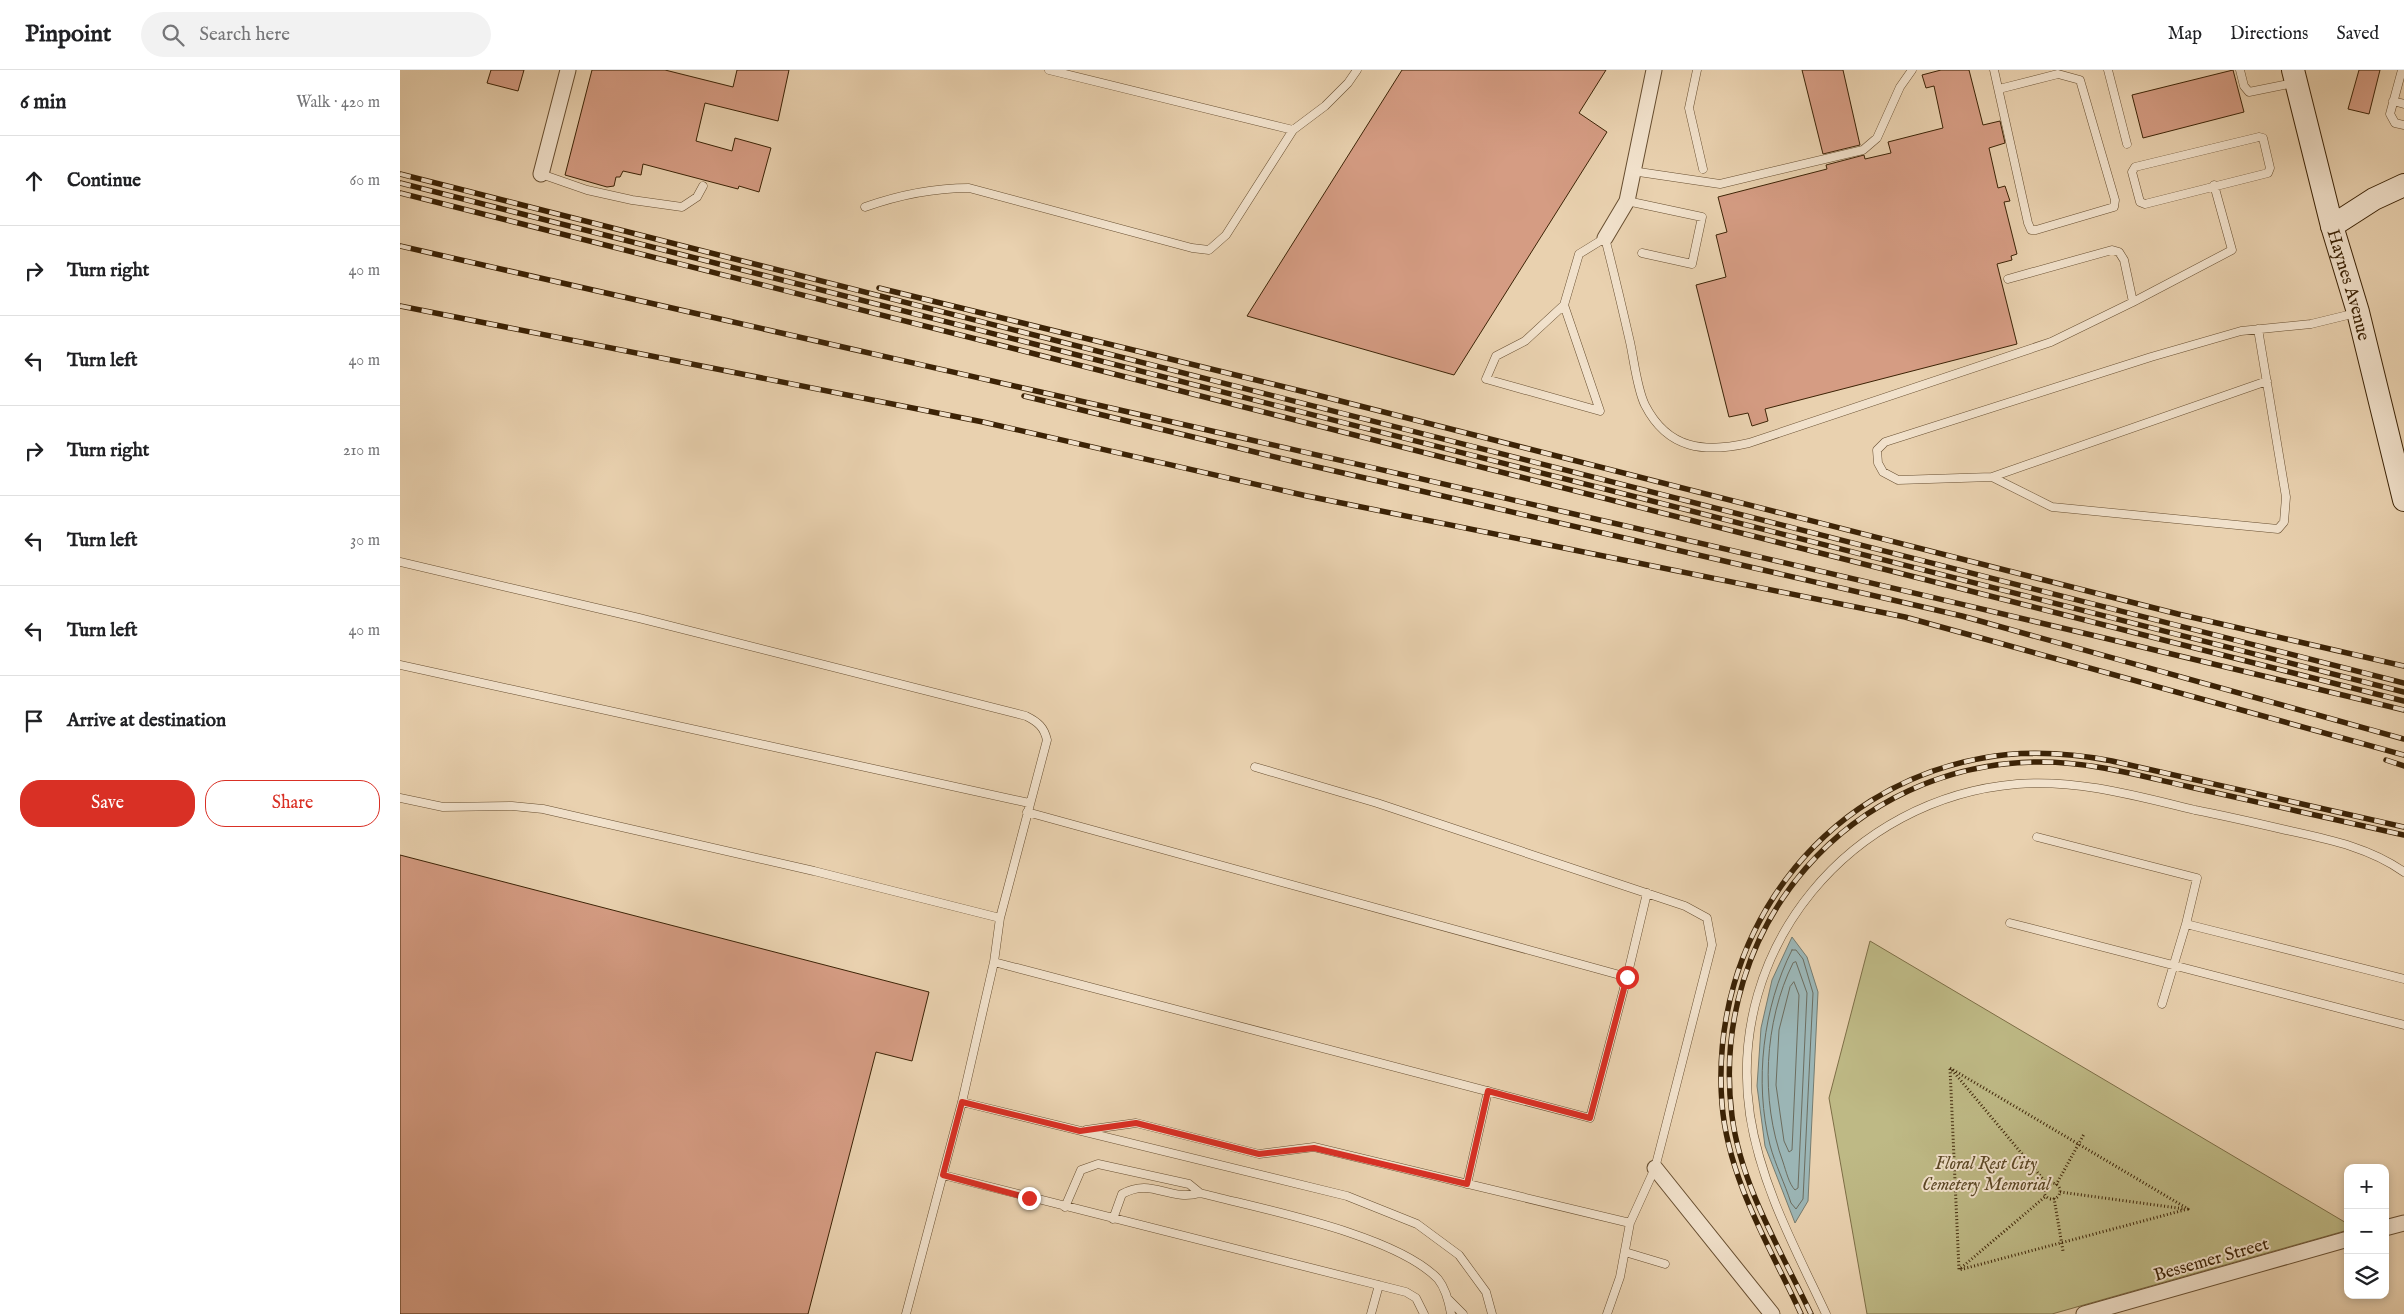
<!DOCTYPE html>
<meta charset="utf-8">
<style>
body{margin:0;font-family:"IM FELL English",serif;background:#f2f2f2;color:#202124}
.controls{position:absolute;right:15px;bottom:15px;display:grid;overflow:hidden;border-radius:10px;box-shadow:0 2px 8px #0003}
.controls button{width:45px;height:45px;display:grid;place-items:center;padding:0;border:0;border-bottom:1px solid #e0e0e0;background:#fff;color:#202124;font:25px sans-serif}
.stop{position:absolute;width:15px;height:15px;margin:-11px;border:4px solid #d93025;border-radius:50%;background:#fff}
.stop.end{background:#d93025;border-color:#fff;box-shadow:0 1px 5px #0008}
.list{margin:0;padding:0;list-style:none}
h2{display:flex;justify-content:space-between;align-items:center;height:65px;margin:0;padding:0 20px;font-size:21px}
h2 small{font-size:16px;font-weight:400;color:#757577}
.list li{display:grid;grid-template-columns:32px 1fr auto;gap:15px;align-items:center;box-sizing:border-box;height:90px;padding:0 20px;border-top:1px solid #e0e0e0}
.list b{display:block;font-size:19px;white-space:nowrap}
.list em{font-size:16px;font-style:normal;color:#757577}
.actions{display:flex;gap:10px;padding:15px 20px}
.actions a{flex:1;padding:11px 0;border:1px solid #d93025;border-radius:20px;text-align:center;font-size:18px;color:#d93025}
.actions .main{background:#d93025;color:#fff}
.icon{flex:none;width:28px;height:28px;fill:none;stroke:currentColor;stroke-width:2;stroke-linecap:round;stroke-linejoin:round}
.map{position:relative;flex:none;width:2004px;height:1244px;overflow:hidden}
header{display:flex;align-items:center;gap:30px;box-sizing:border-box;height:70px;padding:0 25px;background:#fff;border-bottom:1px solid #e0e0e0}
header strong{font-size:24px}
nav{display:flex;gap:28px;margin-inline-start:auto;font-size:18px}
.search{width:350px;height:45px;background:#f2f2f2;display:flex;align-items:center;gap:12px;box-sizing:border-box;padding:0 18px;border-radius:28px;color:#757577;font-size:19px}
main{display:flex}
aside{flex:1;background:#fff}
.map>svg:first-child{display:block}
.green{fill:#beb985;stroke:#7d6e46}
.water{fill:#9bb5b5;stroke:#757b6f}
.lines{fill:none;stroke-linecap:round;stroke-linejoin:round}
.shore{stroke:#6c6c5e;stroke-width:1}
.building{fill:#d59c83;stroke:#3c2306}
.lane-casing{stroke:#674e30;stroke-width:9}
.street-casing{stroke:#674e30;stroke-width:17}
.secondary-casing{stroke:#3c2306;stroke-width:24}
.path{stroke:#3c2306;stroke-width:3;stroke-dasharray:1 2.5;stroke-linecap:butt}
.lane{stroke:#f1e1cb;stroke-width:8}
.street{stroke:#f1e1cb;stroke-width:15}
.secondary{stroke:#f1e1cb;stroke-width:22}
.rail-casing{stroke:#3c2306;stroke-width:5.5}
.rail{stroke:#f1e1cb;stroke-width:4;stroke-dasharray:11;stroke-linecap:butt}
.route{stroke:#d93025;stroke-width:6}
.labels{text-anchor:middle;stroke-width:4;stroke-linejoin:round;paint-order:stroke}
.street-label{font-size:18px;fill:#3c2306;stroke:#f1e1cb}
.park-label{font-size:18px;font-style:italic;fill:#5c4826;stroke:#f1e1cb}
</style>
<header>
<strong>Pinpoint</strong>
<div class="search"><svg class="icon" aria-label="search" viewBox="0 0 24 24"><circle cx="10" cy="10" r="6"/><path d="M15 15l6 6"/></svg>Search here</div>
<nav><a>Map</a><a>Directions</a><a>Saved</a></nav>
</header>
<main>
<aside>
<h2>6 min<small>Walk · 420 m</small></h2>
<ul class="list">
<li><svg class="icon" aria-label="ahead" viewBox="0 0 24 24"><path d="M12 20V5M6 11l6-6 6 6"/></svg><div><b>Continue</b></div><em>60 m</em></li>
<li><svg class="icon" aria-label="right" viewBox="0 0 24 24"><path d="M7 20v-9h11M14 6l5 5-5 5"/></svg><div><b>Turn right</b></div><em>40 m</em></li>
<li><svg class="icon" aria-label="left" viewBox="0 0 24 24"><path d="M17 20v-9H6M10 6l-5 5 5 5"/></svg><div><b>Turn left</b></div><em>40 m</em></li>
<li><svg class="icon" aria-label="right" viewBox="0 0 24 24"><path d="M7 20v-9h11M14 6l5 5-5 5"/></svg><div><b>Turn right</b></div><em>210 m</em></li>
<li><svg class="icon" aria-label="left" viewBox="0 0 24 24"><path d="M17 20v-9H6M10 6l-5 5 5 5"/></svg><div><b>Turn left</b></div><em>30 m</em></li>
<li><svg class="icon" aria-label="left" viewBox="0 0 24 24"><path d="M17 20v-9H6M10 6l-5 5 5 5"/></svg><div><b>Turn left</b></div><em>40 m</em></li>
<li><svg class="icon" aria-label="arrive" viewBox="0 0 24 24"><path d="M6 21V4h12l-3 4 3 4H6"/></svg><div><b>Arrive at destination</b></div></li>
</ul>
<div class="actions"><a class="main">Save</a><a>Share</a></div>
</aside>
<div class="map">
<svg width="2004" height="1244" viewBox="0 0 2004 1244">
<rect width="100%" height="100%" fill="#e9d1af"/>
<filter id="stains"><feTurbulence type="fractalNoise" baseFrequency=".004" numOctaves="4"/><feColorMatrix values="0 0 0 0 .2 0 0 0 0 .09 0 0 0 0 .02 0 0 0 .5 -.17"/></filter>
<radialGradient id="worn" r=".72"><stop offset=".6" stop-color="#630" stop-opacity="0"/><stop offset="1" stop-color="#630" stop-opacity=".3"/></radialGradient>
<path class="green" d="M1470 871 1948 1154V1160L1652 1244H1467L1429 1028Z"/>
<path class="water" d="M1392 867 1407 887 1418 922 1408 1131 1395 1153 1365 1076 1357 1016 1361 958 1372 910Z"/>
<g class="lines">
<path class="shore" d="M1392 880H1396L1403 889 1413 923 1403 1129 1396 1139 1391 1133C1385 1114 1375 1094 1370 1075 1354 1012 1363 937 1392 880Z
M1396 892 1407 923 1398 1118 1395 1120C1389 1114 1386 1101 1383 1092 1360 1030 1364 952 1393 893Z
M1394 912 1399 925 1392 1080 1389 1082 1384 1071 1376 1015 1379 960 1390 917Z"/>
</g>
<path class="building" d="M91 0H124L118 21 87 13Z
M192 0H265L333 17 337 0H389L378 51 305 33 296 71 332 81 335 68 371 78 359 122 339 116 338 119 243 94 241 105 223 101 220 107H216L214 116 207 117 165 105Z
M1002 0H1206L1179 43 1207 62 1054 305 847 246Z
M1402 0H1443L1460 75 1423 84Z
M1541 0H1569L1583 55 1600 51 1605 73 1589 78 1598 118 1605 116 1610 131 1604 132 1617 184 1611 186 1612 190 1597 194 1617 274 1365 339 1368 351 1352 356 1348 343 1329 347 1296 215 1326 207 1316 165 1327 162 1318 127 1427 99 1426 95 1464 85 1465 89 1491 83 1488 72 1543 58 1534 16 1526 18 1522 5Z
M1833 0 1844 42 1743 68 1732 25Z
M1959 0H1980L1969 44 1948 39Z
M0 785 529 922 512 991 476 982 408 1244H0Z"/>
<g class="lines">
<g class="lane-casing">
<path id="lane" d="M649 0 893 60
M1297 0 1289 38 1303 99
M1594 0 1628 153 1631 160H1636L1714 137 1715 130 1680 10 1658 4 1599 19
M1708 0 1727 74
M1840 0 1844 16 1849 22 1894 13
M2002 0 1990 44 1995 53 2004 55
M1993 31 2004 34
M1859 67 1863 68 1870 98 1868 103 1745 134 1740 132 1732 102 1735 97Z
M1232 101 1320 114 1463 80 1477 68 1500 17 1512 0
M141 104 187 120 232 130 282 137 297 127 303 116
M1227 131 1302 147 1292 194 1242 183
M465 137C499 125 533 118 569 118L792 178 809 180 826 165 893 60 925 36 948 13 957 0
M1733 232 1832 180 1814 115
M1164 235 1125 271 1096 286 1086 309 1200 341 1164 235 1179 184 1205 168C1214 203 1222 237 1230 272 1234 290 1237 319 1245 335 1268 380 1305 383 1349 373L1651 272 1733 232 1724 190 1719 182 1712 180 1608 209
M1858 259 1886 427 1884 452 1878 459 1652 437 1592 407 1498 410 1483 402 1478 393 1477 380 1485 372 1751 287 1841 261 1911 254 1956 243
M1592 407 1867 311
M0 492 239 548 626 646C638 652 644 657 647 670L600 848 594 892 562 1032 506 1244
M0 595 629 733
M855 697 977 733 1285 836 1307 848 1312 875 1263 1067 1255 1098 1230 1153 1220 1207 1207 1244
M0 728 43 737 112 736 143 739 414 801 600 848
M1637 767 1797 808 1786 854 2004 909
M1610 853 2004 955
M594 892 1190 1048 1227 907 627 742
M1227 907 1247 823
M1762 934 1786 854
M562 1032 947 1126 1017 1154 1059 1185 1086 1222 1092 1244
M686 1060 736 1053 859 1084 914 1077 1230 1153
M543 1105 1006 1222 1016 1228 1024 1244
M1067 1114 1088 1021
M665 1137 681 1100 698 1094 789 1114 800 1123C861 1139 995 1164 1038 1209 1046 1219 1049 1232 1051 1244
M713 1149 722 1124C752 1107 769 1132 800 1123
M1225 1182 1265 1194
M1049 1230 1063 1244
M971 1244 979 1215
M1426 1244C1396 1180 1361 1116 1350 1045 1325 877 1451 728 1617 714 1678 709 1737 726 1795 740 1826 746 1856 753 1886 760 1927 769 1969 777 2004 802"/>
</g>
<g class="street-casing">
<path id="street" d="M141 104 168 0
M1205 168 1227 131 1254 0
M1255 1098 1372 1244
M1985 1158 2004 1153
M1684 1244 1948 1169"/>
</g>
<g class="secondary-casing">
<g id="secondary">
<path id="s1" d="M1893 0 1932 156 1958 242 2004 430"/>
<path d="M1932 156 1974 129 2004 115"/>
</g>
</g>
<path class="path" d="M1550 998 1788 1139 1559 1200Z
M1552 1000 1648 1115
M1644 1121a8 8 0 1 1 16 0a8 8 0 1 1-16 0Z
M1656 1115 1684 1064
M1660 1122 1785 1139
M1654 1128 1663 1181
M1561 1198 1646 1126"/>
<use href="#lane" class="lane"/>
<use href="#street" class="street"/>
<use href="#secondary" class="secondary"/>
<g class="rail-casing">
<path id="rail" d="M0 104 2004 613
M0 113 2004 622
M0 123 2004 631
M0 176C668 329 1338 478 2004 640
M479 218 905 322 1778 544 2004 596
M0 236 583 352 907 426 1505 547 2004 685
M624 326 900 393 1562 546 2004 669
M1986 690 2004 696
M1401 1244C1370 1177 1328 1109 1322 1034 1309 868 1418 717 1583 688 1626 680 1670 683 1712 691L2004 757
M1411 1244C1381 1181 1341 1116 1332 1046 1308 857 1450 692 1641 692 1692 692 1741 706 1790 717 1861 733 1933 749 2004 765"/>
</g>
<use href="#rail" class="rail"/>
</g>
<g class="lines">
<path class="route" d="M629 1128 543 1105 562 1032 680 1061 736 1053 859 1084 914 1078 1067 1114 1088 1021 1190 1048 1227 907"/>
</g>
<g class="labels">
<g class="street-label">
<text dy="6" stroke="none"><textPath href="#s1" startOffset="222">Haynes Avenue</textPath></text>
<text transform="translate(1811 1189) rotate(-16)" y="6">Bessemer Street</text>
</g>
<g class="park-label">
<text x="1586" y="1099">Floral Rest City<tspan x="1586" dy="21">Cemetery Memorial</tspan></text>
</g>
</g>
<rect width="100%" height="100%" filter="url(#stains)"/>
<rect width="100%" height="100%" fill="url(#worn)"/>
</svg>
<div class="controls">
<button>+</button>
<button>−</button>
<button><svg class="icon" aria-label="layers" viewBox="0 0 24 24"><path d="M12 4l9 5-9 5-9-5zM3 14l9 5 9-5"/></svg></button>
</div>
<div class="stop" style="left:1227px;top:907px"></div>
<div class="stop end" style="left:629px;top:1128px"></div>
</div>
</main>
